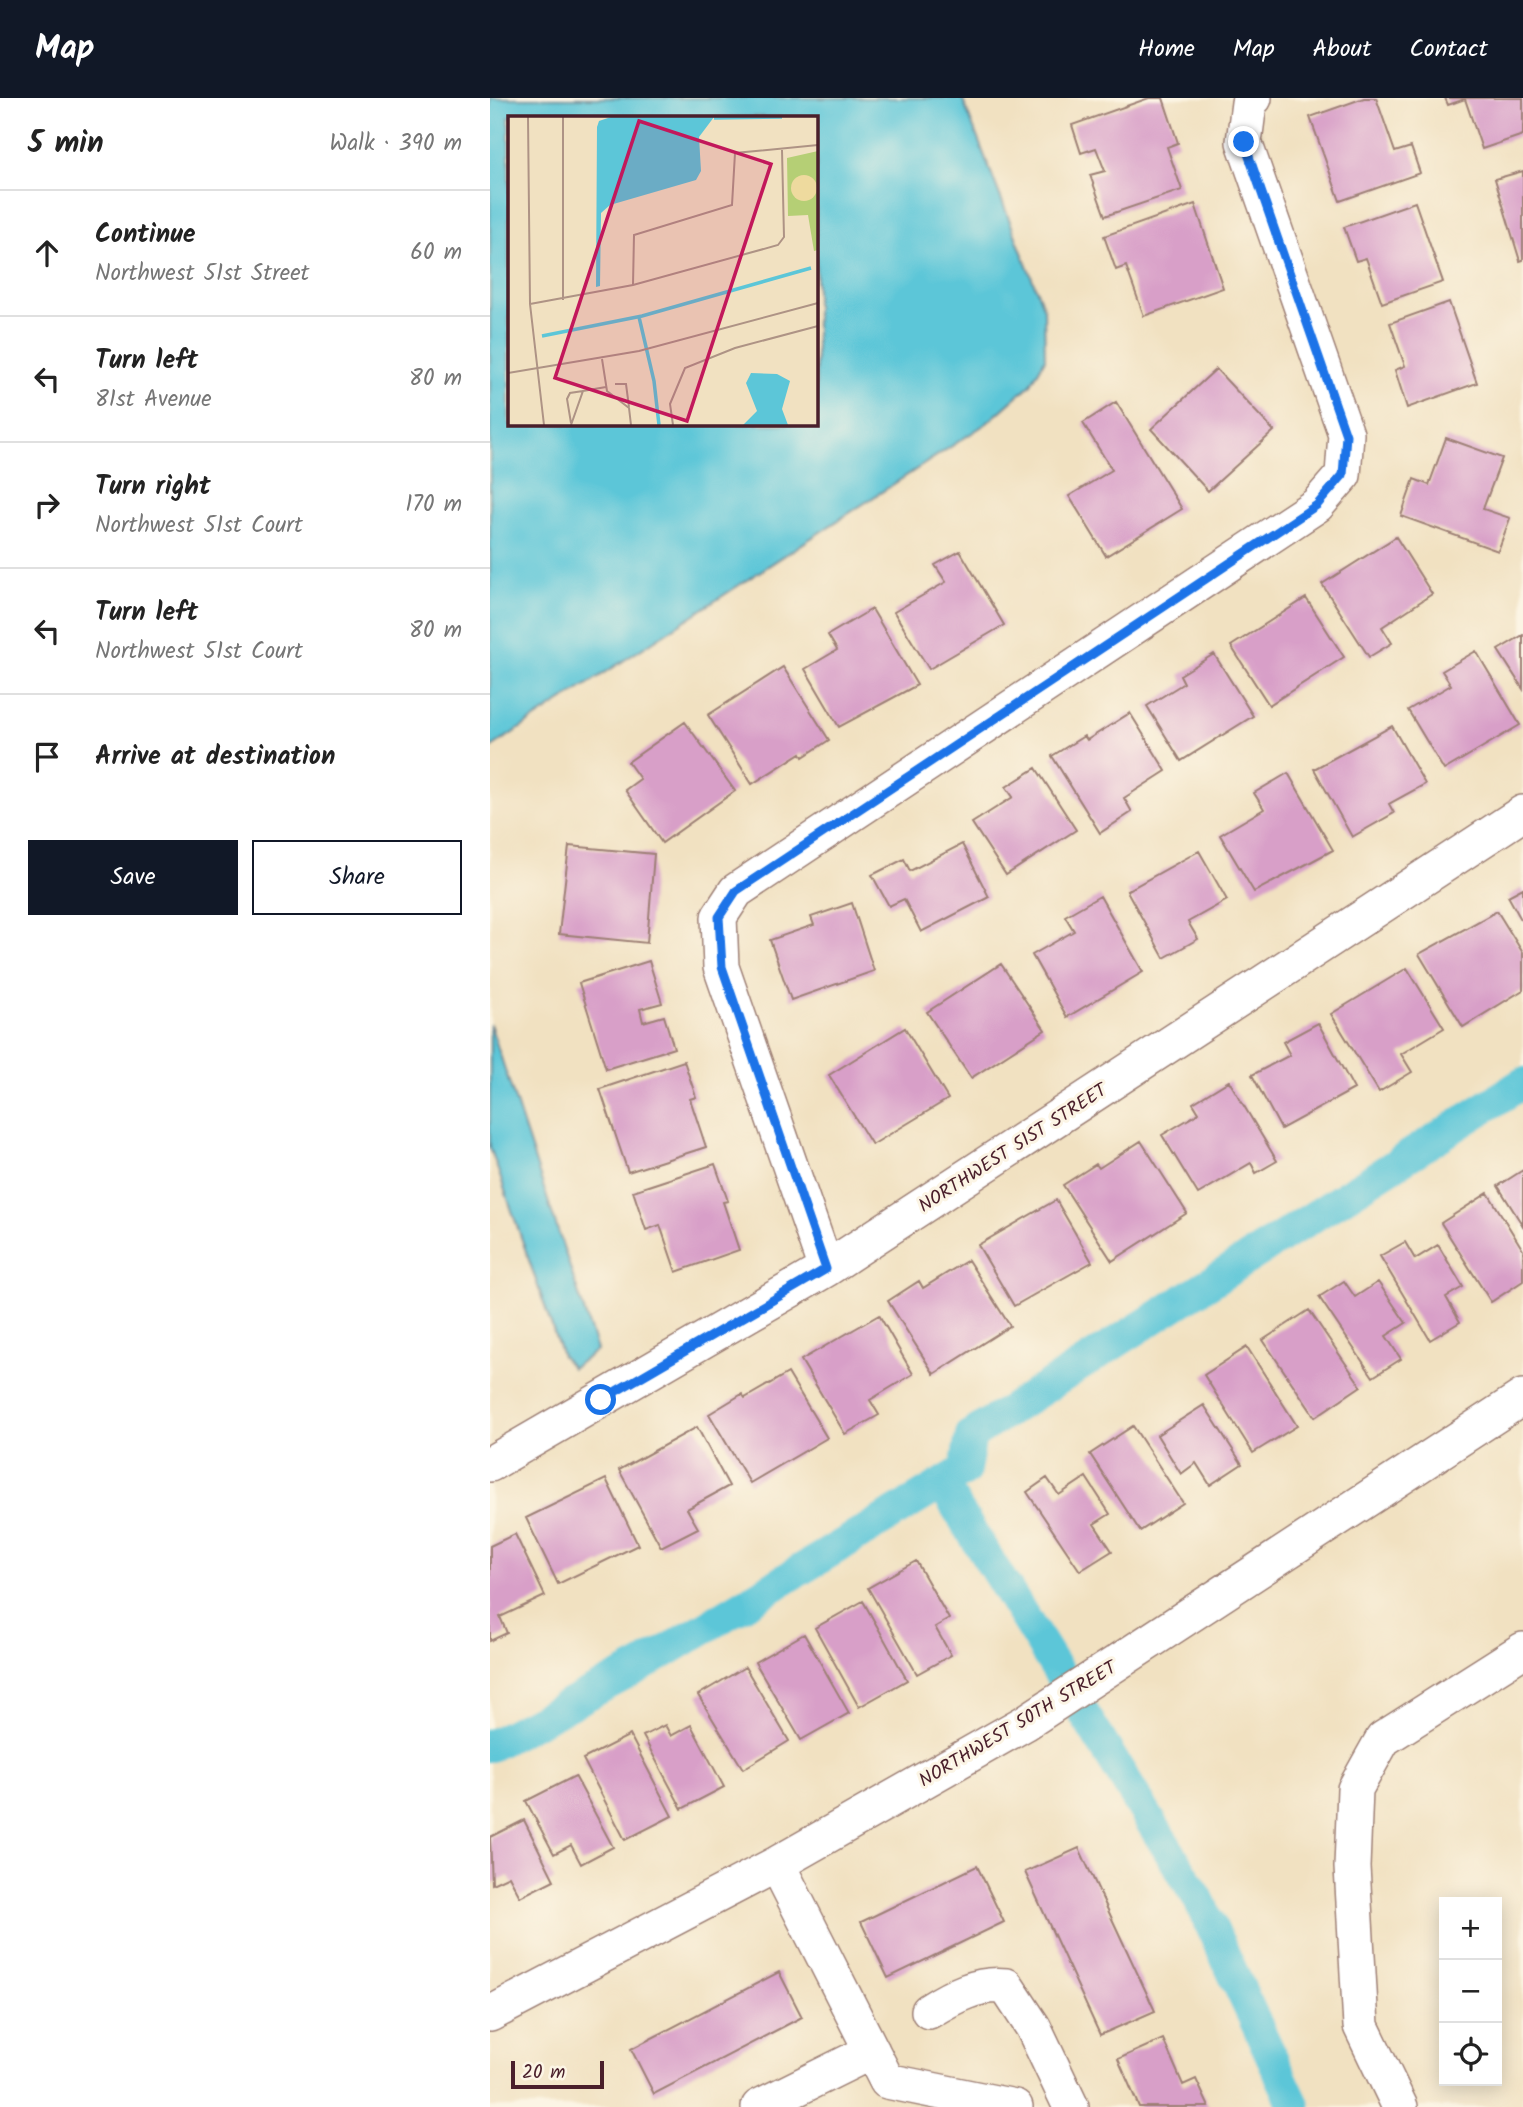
<!DOCTYPE html>
<meta charset="utf-8">
<style>
body{margin:0;font-family:Kalam,sans-serif;background:#f6f6f6;color:#222}
.controls{position:absolute;right:21px;bottom:21px;display:grid;overflow:hidden;border-radius:0px;box-shadow:0 4px 18px #0003}
.controls button{width:63px;height:63px;display:grid;place-items:center;padding:0;border:0;border-bottom:2px solid #e0e0e0;background:#fff;color:#222;font:35px sans-serif}
.scale{position:absolute;left:21px;bottom:18px;width:93px;box-sizing:border-box;padding-left:7px;border:4px solid #4a1f2b;border-top:0;font-size:19px;line-height:24px;white-space:nowrap;color:#4a1f2b;-webkit-text-stroke:5px #fcf5e5;paint-order:stroke}
.stop{position:absolute;width:21px;height:21px;margin:-16px;border:5px solid #1a73e8;border-radius:50%;background:#fff}
.stop.end{background:#1a73e8;border-color:#fff;box-shadow:0 2px 7px #0008}
.list{margin:0;padding:0;list-style:none}
h2{display:flex;justify-content:space-between;align-items:center;height:91px;margin:0;padding:0 28px;font-size:30px}
h2 small{font-size:23px;font-weight:400;color:#767676}
.list li{display:grid;grid-template-columns:46px 1fr auto;gap:21px;align-items:center;box-sizing:border-box;height:126px;padding:0 28px;border-top:2px solid #e0e0e0}
.list b{display:block;font-size:26px;white-space:nowrap}
.list p{margin:0;font-size:23px;white-space:nowrap;color:#767676}
.list em{font-size:23px;font-style:normal;color:#767676}
.actions{display:flex;gap:14px;padding:21px 28px}
.actions a{flex:1;padding:16px 0;border:2px solid #111827;border-radius:0px;text-align:center;font-size:24px;color:#111827}
.actions .main{background:#111827;color:#fff}
.icon{flex:none;width:38px;height:38px;fill:none;stroke:currentColor;stroke-width:2;stroke-linecap:round;stroke-linejoin:round}
.map{position:relative;flex:none;width:1033px;height:2009px;overflow:hidden}
header{display:flex;align-items:center;gap:42px;box-sizing:border-box;height:98px;padding:0 35px;background:#111827;color:#fff}
header strong{font-size:33px}
nav{display:flex;gap:38px;margin-inline-start:auto;font-size:24px}
main{display:flex}
aside{flex:1;background:#fff}
.map>svg:first-child{display:block}
.water{fill:#5cc6d8;stroke:#537282;stroke-width:2;fill-rule:evenodd}
.lines{fill:none;stroke-linecap:round;stroke-linejoin:round}
.canal{stroke:#5cc6d8;stroke-width:32}
.building{fill:#d89fc8}
.minor-casing{stroke:#9e8076;stroke-width:38}
.minor{stroke:#fff;stroke-width:35}
.route{stroke:#1a73e8;stroke-width:9}
.labels{text-anchor:middle;stroke-width:6;stroke-linejoin:round;paint-order:stroke}
.street-label{font-size:19px;fill:#4a1f2b;stroke:#fcf5e5}
.inset-river{fill:none;stroke:#5cc6d8;stroke-width:3.5}
.inset-road{fill:none;stroke:#ae9385;stroke-width:2}
.view{fill:#c2185b;fill-opacity:0.15;stroke:#c2185b;stroke-width:3.5}
.inset-edge{fill:none;stroke:#4a1f2b;stroke-width:3.5}
</style>
<header>
<strong>Map</strong>
<nav><a>Home</a><a>Map</a><a>About</a><a>Contact</a></nav>
</header>
<main>
<aside>
<h2>5 min<small>Walk · 390 m</small></h2>
<ul class="list">
<li><svg class="icon" aria-label="ahead" viewBox="0 0 24 24"><path d="M12 20V5M6 11l6-6 6 6"/></svg><div><b>Continue</b><p>Northwest 51st Street</p></div><em>60 m</em></li>
<li><svg class="icon" aria-label="left" viewBox="0 0 24 24"><path d="M17 20v-9H6M10 6l-5 5 5 5"/></svg><div><b>Turn left</b><p>81st Avenue</p></div><em>80 m</em></li>
<li><svg class="icon" aria-label="right" viewBox="0 0 24 24"><path d="M7 20v-9h11M14 6l5 5-5 5"/></svg><div><b>Turn right</b><p>Northwest 51st Court</p></div><em>170 m</em></li>
<li><svg class="icon" aria-label="left" viewBox="0 0 24 24"><path d="M17 20v-9H6M10 6l-5 5 5 5"/></svg><div><b>Turn left</b><p>Northwest 51st Court</p></div><em>80 m</em></li>
<li><svg class="icon" aria-label="arrive" viewBox="0 0 24 24"><path d="M6 21V4h12l-3 4 3 4H6"/></svg><div><b>Arrive at destination</b></div></li>
</ul>
<div class="actions"><a class="main">Save</a><a>Share</a></div>
</aside>
<div class="map">
<svg width="1033" height="2009" viewBox="0 0 1033 2009">
<rect width="100%" height="100%" fill="#fcf5e5"/>
<filter id="ink" filterUnits="userSpaceOnUse"><feTurbulence type="fractalNoise" baseFrequency=".0143" numOctaves="2"/><feDisplacementMap in="SourceGraphic" scale="14" xChannelSelector="R" yChannelSelector="G"/><feConvolveMatrix kernelMatrix="1 2 1 2 8 2 1 2 1" color-interpolation-filters="sRGB"/></filter>
<filter id="wash" filterUnits="userSpaceOnUse"><feTurbulence type="fractalNoise" baseFrequency=".00686" numOctaves="4" result="noise"/><feDisplacementMap in="SourceGraphic" scale="28" xChannelSelector="R" yChannelSelector="G"/><feGaussianBlur stdDeviation="1.57" result="paint"/><feColorMatrix in="noise" values="0 0 0 0 0 0 0 0 0 0 0 0 0 0 0 0 0 1.4 0 .05"/><feComposite in="paint" operator="in"/></filter>
<g filter="url(#wash)">
<rect width="100%" height="100%" fill="#f1e1c1"/>
<path class="water" d="M0 0H472L554 211 555 261 541 286 497 325 0 650ZM19 19H326V326H19Z
M0 926 107 1252 82 1270 72 1258 0 1049Z"/>
<g class="lines">
<path class="canal" d="M452 1386 708 1800 805 2009
M0 1648 152 1568 475 1372 481 1337 1033 985"/>
</g>
<g id="blocks">
<path class="building" d="M659 0H673L688 45 677 49 692 92 615 118 600 77 615 73 606 50 591 55 582 27Z
M874 0H886L905 54 921 49 930 75 850 103 820 19Z
M955 0H1033V37L992 51 975 1 958 7Z
M1033 73V162L1030 163 1005 81Z
M925 104 953 184 892 205 876 160 866 163 854 129Z
M705 106 733 190 654 218 636 168 626 172 614 138Z
M959 204 987 285 917 310 905 272 915 268 900 225Z
M726 271 784 333 718 393 661 331Z
M626 304 692 411 616 458 579 398 622 372 593 325Z
M956 340 1012 360 993 411 1020 420 1008 453 911 418 924 381 939 387Z
M906 439 942 496 892 529 902 545 879 559 832 486Z
M470 453 514 527 439 571 404 514 456 484 445 467Z
M816 500 854 559 779 607 741 548Z
M382 511 427 587 349 629 315 571 347 552 338 537Z
M1033 537V591L1008 552Z
M986 553 1030 627 954 672 918 612 961 587 952 573Z
M724 556 763 618 691 663 657 608 694 585 690 577Z
M293 569 339 642 313 659 311 655 262 686 218 617Z
M640 615 676 673 634 700 642 714 610 735 562 658 594 638 597 642Z
M195 624 245 693 172 745 135 692 150 681 138 664Z
M902 628 935 686 899 706 904 715 862 739 824 671Z
M546 670 586 732 516 777 482 725 523 699 516 689Z
M798 675 843 752 764 794 730 737 774 711 764 695Z
M472 746 499 799 431 834 414 801 399 808 382 777 414 761 420 773Z
M79 748 164 756 157 845 69 836Z
M709 753 737 802 698 824 708 841 674 860 637 793Z
M1033 790V825L1018 798Z
M610 798 653 874 577 919 542 857 584 833 575 818Z
M362 805 384 873 301 902 280 842 324 827 321 819Z
M1007 813 1033 855V892L973 929 929 856Z
M159 863 172 905 150 911 153 924 174 918 184 950 116 971 89 885Z
M511 866 555 932 481 980 437 914Z
M917 870 954 930 911 956 922 974 889 994 841 916Z
M828 925 864 991 791 1031 762 977 800 957 793 944Z
M415 930 458 1001 382 1047 339 977Z
M194 963 206 999 200 1001 216 1049 138 1074 110 991Z
M739 983 787 1063 766 1075 761 1065 708 1096 672 1037 709 1015 703 1005Z
M651 1043 697 1115 622 1163 573 1087 606 1066 609 1070Z
M225 1066 238 1103 233 1104 249 1152 186 1174 170 1127 156 1132 143 1093Z
M1033 1072V1128L1008 1088Z
M998 1095 1033 1152V1183L1001 1204 951 1125Z
M566 1102 602 1164 524 1208 488 1147Z
M915 1144 925 1161 948 1147 973 1189 956 1199 970 1224 940 1242 890 1158Z
M478 1162 520 1228 444 1276 398 1203 429 1183 433 1190Z
M854 1183 865 1199 888 1184 916 1225 896 1238 911 1261 883 1279 829 1199Z
M819 1212 871 1288 825 1319 773 1242Z
M389 1217 423 1276 380 1302 389 1317 355 1336 311 1262Z
M757 1249 807 1328 763 1355 714 1277Z
M298 1275 337 1340 260 1385 219 1316 252 1296 255 1300Z
M714 1307 752 1366 720 1387 706 1365 691 1376 667 1337Z
M643 1328 693 1405 650 1433 600 1356Z
M207 1329 239 1388 197 1411 208 1430 171 1449 129 1372Z
M596 1379 620 1416 604 1426 622 1453 590 1473 537 1394 557 1380 569 1397Z
M116 1381 148 1447 68 1486 36 1420Z
M25 1436 55 1498 10 1519 17 1535 0 1543V1448Z
M426 1463 459 1521 445 1529 461 1557 427 1576 378 1490Z
M373 1503 417 1582 369 1609 325 1530Z
M314 1536 359 1615 311 1642 265 1564Z
M255 1569 299 1643 253 1671 208 1597Z
M175 1627 181 1638 201 1627 234 1689 192 1711 153 1638Z
M140 1637 182 1718 135 1742 93 1661Z
M85 1678 123 1749 91 1766 81 1747 64 1756 36 1703Z
M34 1722 64 1782 30 1799 19 1778 2 1786 0 1739Z
M589 1750 665 1913 610 1937 535 1774Z
M487 1768 514 1824 398 1880 371 1824Z
M289 1874 312 1919 164 1996 141 1951Z
M673 1941 693 1987 706 1981 719 2009H649L628 1961Z"/>
</g>
</g>
<g filter="url(#ink)">
<use href="#blocks" fill-opacity="0" stroke="#9e8076" stroke-width="2"/>
<g class="lines">
<g class="minor-casing">
<path id="minor" d="M336 1171 231 869 229 819 246 793 827 407 853 377 856 336 754 44 759 5 764 0
M0 1366 336 1171 1033 715
M287 1766 397 1983 525 2009
M439 1913C463 1898 487 1885 516 1888L543 1929 581 2009
M0 1916 287 1766 535 1625 1033 1299
M269 2009 382 1953
M910 2009 871 1928 862 1769 865 1691 893 1641 1033 1552"/>
</g>
<use href="#minor" class="minor"/>
</g>
</g>
<g class="lines" filter="url(#ink)">
<path class="route" d="M111 1302 336 1171 232 869 229 819 246 793 827 407 853 377 856 337 754 44"/>
</g>
<g class="labels">
<g class="street-label">
<text transform="translate(522 1049) rotate(-33)" y="7">NORTHWEST 51ST STREET</text>
<text transform="translate(527 1625) rotate(-31)" y="7">NORTHWEST 50TH STREET</text>
</g>
</g>
<g transform="translate(18 18)">
<rect width="310" height="310" fill="#f1e1c1"/>
<path d="M310 35V134L306 135 300 99 280 100 279 42Z" fill="#b5cf75"/>
<path d="M283 72a13 13 0 1 1 26 0a13 13 0 1 1-26 0Z" fill="#eeda9e"/>
<path d="M103 1H206L191 21 193 55 188 64 102 89 93 97 92 170 88 171 89 11 91 5ZM243 257 269 258 282 265 274 293 280 309H235L249 295 238 267Z" fill="#5cc6d8"/>
<path class="inset-river" d="M206 2 274 1M131 201 146 265 151 309M34 220 134 200 303 152"/>
<path class="inset-road" d="M20 1 22 188 36 309M125 169 126 119 224 89 227 37 310 29M55 184V1M22 188 125 169 270 129 276 121 274 34M94 243 99 275 121 292 123 309M0 257 131 235 310 187M107 268H118L121 291M63 307 59 283 62 277 75 275M63 309 75 275 98 271M165 309 162 288 177 252 227 232 310 210"/>
<path class="view" d="M131 5 263 48 179 305 47 262Z"/>
<rect width="310" height="310" class="inset-edge"/>
</g>
</svg>
<div class="controls">
<button>+</button>
<button>−</button>
<button><svg class="icon" aria-label="locate" viewBox="0 0 24 24"><circle cx="12" cy="12" r="6"/><path d="M12 2v4M12 18v4M2 12h4M18 12h4"/></svg></button>
</div>
<div class="scale">20 m</div>
<div class="stop" style="left:111px;top:1302px"></div>
<div class="stop end" style="left:754px;top:44px"></div>
</div>
</main>
